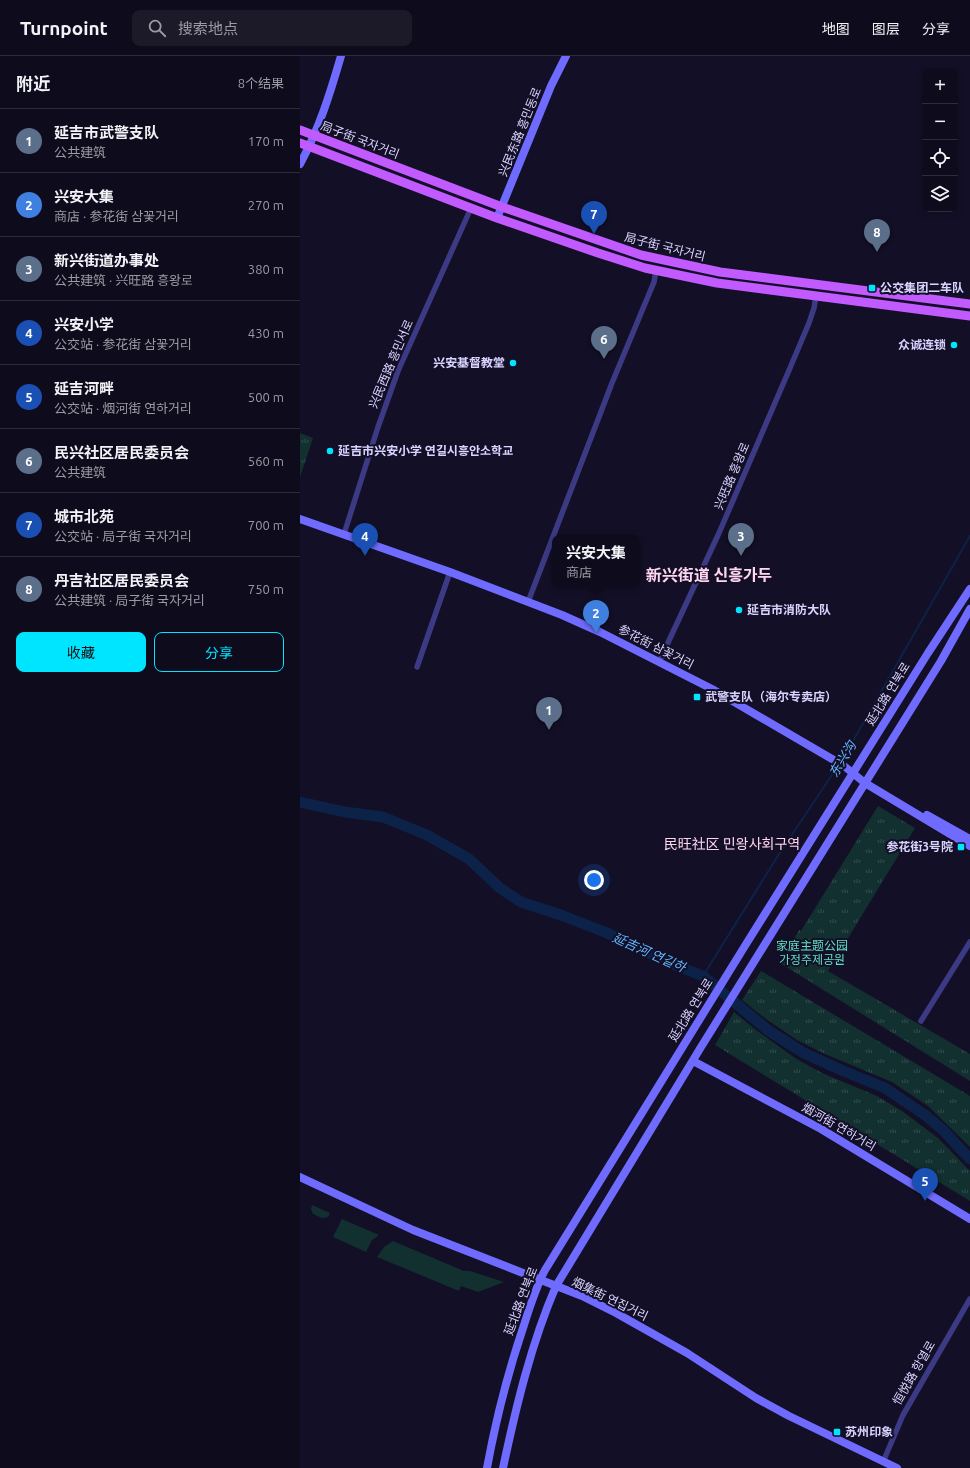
<!DOCTYPE html>
<html lang="zh">
<meta charset="utf-8">
<style>
body{margin:0;font-family:Ubuntu,"Noto Sans SC","Noto Sans KR",sans-serif;background:#1c1929;color:#f1f3f6}
.controls{position:absolute;right:12px;top:12px;display:grid;overflow:hidden;border-radius:8px;box-shadow:0 2px 6px #0003}
.controls button{width:36px;height:36px;display:grid;place-items:center;padding:0;border:0;border-bottom:1px solid #2e2b3b;background:#0e0b1c;color:#f1f3f6;font:20px sans-serif}
.you{position:absolute;left:294px;top:824px;width:14px;height:14px;margin:-10px;border:3px solid #fff;border-radius:50%;background:#1a73e8;box-shadow:0 0 0 6px #1a73e833}
.badge{display:grid;place-items:center;width:26px;height:26px;border-radius:50%;background:#00e5ff;color:#fff;font-size:13px;font-weight:700}
.pin{position:absolute;translate:-50% -33px;filter:drop-shadow(0 1px 2px #0008)}
.pin::after{content:'';position:absolute;top:21px;width:14px;height:12px;background:inherit;clip-path:polygon(0 0,100% 0,50% 100%)}
.popup{position:absolute;left:252px;top:479px;width:88px;height:52px;box-sizing:border-box;display:grid;place-content:center;border-radius:8px;background:#0e0b1c;filter:drop-shadow(0 1px 3px #0005);font-size:13px;white-space:nowrap;color:#9b9ba3}
.popup b{font-size:15px;color:#f1f3f6}
.popup::after{content:'';position:absolute;left:50%;top:100%;margin-left:-8px;border:8px solid transparent;border-top-color:#0e0b1c}
.list{margin:0;padding:0;list-style:none}
h2{display:flex;justify-content:space-between;align-items:center;height:52px;margin:0;padding:0 16px;font-size:17px}
h2 small{font-size:13px;font-weight:400;color:#9b9ba3}
.list li{display:grid;grid-template-columns:26px 1fr auto;gap:12px;align-items:center;box-sizing:border-box;height:64px;padding:0 16px;border-top:1px solid #2e2b3b}
.list b{display:block;font-size:15px;white-space:nowrap}
.list p{margin:0;font-size:13px;white-space:nowrap;color:#9b9ba3}
.list em{font-size:13px;font-style:normal;color:#9b9ba3}
.actions{display:flex;gap:8px;padding:12px 16px}
.actions a{flex:1;padding:9px 0;border:1px solid #00e5ff;border-radius:8px;text-align:center;font-size:14px;color:#00e5ff}
.actions .main{background:#00e5ff;color:#111}
.icon{flex:none;width:22px;height:22px;fill:none;stroke:currentColor;stroke-width:2;stroke-linecap:round;stroke-linejoin:round}
.map{position:relative;flex:none;width:670px;height:1412px;overflow:hidden}
header{display:flex;align-items:center;gap:24px;box-sizing:border-box;height:56px;padding:0 20px;background:#0e0b1c;border-bottom:1px solid #2e2b3b}
header strong{font-size:19px}
nav{display:flex;gap:22px;margin-inline-start:auto;font-size:14px}
.search{width:280px;height:36px;background:#1c1929;display:flex;align-items:center;gap:10px;box-sizing:border-box;padding:0 14px;border-radius:8px;color:#9b9ba3;font-size:15px}
main{display:flex}
aside{flex:1;background:#0e0b1c}
.map>svg:first-child{display:block}
.green{fill:#12302f}
.park{fill:url(#park-tufts)}
.lines{fill:none;stroke-linecap:round;stroke-linejoin:round}
.stream{stroke:#0c2248;stroke-width:2}
.river{stroke:#0c2248;stroke-width:11}
.street{stroke:#3d3a85;stroke-width:5.5}
.secondary{stroke:#6f6bff;stroke-width:8}
.primary{stroke:#c25bff;stroke-width:9}
.poi-dot{fill:#00e5ff;stroke:#130f26;stroke-width:1.5}
.labels{text-anchor:middle;stroke-width:4;stroke-linejoin:round;paint-order:stroke}
.street-label{font-size:12px;fill:#d9d4ff;stroke:#130f26}
.poi-label{font-size:12px;font-weight:bold;fill:#d9d4ff;stroke:#130f26;text-anchor:start}
.park-label{font-size:12px;fill:#5fe0c0;stroke:#130f26}
.water-label{font-size:13px;font-style:italic;fill:#62b6ff;stroke:#130f26}
.quarter-label{font-size:14px;fill:#ffd6f0;stroke:#130f26}
.district-label{font-size:16px;font-weight:bold;fill:#ffd6f0;stroke:#130f26}
</style>
<header>
<strong>Turnpoint</strong>
<div class="search"><svg class="icon" aria-label="search" viewBox="0 0 24 24"><circle cx="10" cy="10" r="6"/><path d="M15 15l6 6"/></svg>搜索地点</div>
<nav><a>地图</a><a>图层</a><a>分享</a></nav>
</header>
<main>
<aside>
<h2>附近<small>8个结果</small></h2>
<ul class="list">
<li><span class="badge" style="background:#5c6f8a">1</span><div><b>延吉市武警支队</b><p>公共建筑</p></div><em>170 m</em></li>
<li><span class="badge" style="background:#3f7fe0">2</span><div><b>兴安大集</b><p>商店 · 参花街 삼꽃거리</p></div><em>270 m</em></li>
<li><span class="badge" style="background:#5c6f8a">3</span><div><b>新兴街道办事处</b><p>公共建筑 · 兴旺路 흥왕로</p></div><em>380 m</em></li>
<li><span class="badge" style="background:#1a4fb4">4</span><div><b>兴安小学</b><p>公交站 · 参花街 삼꽃거리</p></div><em>430 m</em></li>
<li><span class="badge" style="background:#1a4fb4">5</span><div><b>延吉河畔</b><p>公交站 · 烟河街 연하거리</p></div><em>500 m</em></li>
<li><span class="badge" style="background:#5c6f8a">6</span><div><b>民兴社区居民委员会</b><p>公共建筑</p></div><em>560 m</em></li>
<li><span class="badge" style="background:#1a4fb4">7</span><div><b>城市北苑</b><p>公交站 · 局子街 국자거리</p></div><em>700 m</em></li>
<li><span class="badge" style="background:#5c6f8a">8</span><div><b>丹吉社区居民委员会</b><p>公共建筑 · 局子街 국자거리</p></div><em>750 m</em></li>
</ul>
<div class="actions"><a class="main">收藏</a><a>分享</a></div>
</aside>
<div class="map">
<svg width="670" height="1412" viewBox="0 0 670 1412">
<defs>
<pattern id="park-tufts" width="24" height="20" patternUnits="userSpaceOnUse"><rect width="24" height="20" fill="#12302f"/><path d="M3 7l-1-3M5 7V3M7 7l1-3M15 17l-1-3M17 17v-4M19 17l1-3" fill="none" stroke="#344d4e"/></pattern>
</defs>
<rect width="100%" height="100%" fill="#130f26"/>
<path class="green" d="M12 1149 30 1157 28 1161 22 1162 13 1158 11 1153Z
M42 1163 79 1179 72 1184 66 1196 33 1181Z
M93 1185 164 1215H170L204 1226 178 1236 161 1230 159 1235 77 1201 84 1191Z"/>
<path class="park" d="M0 377 13 382 0 421Z
M578 750 615 772 528 915 670 998V1025L480 907 499 874 501 875Z
M461 915 670 1040V1091L628 1050 592 1026 525 998 497 984 466 963 442 944Z
M434 956 456 974 495 1002 522 1017 577 1040 602 1055 638 1082 670 1115V1145L415 989Z"/>
<g class="lines">
<path class="stream" d="M541 706 670 480
M403 920 481 795 538 710"/>
<path class="river" d="M0 746 45 756 83 761 127 779 169 803 200 832 221 846 261 859 307 877 375 909 403 920 469 975 504 997 541 1014 585 1032 625 1059 643 1074 670 1103"/>
<path class="street" d="M44 478 78 371 98 315 171 152
M228 546 312 327 354 226 356 214
M359 606 419 477 490 312 509 267 514 252 516 240
M117 611 150 516
M621 965 670 886
M583 1406 603 1359 670 1243"/>
<path class="secondary" d="M0 108C19 73 30 38 41 0
M197 162 251 30 266 0
M0 463 150 516 262 559 300 576 412 633 544 710 565 727 670 790
M627 759 670 783
M393 1005 521 1073 670 1163
M0 1121 113 1174 282 1240 316 1257 387 1297 456 1342 489 1360 597 1412
M187 1412C196 1363 208 1316 224 1269 230 1250 236 1231 245 1214L443 893 628 597 670 533
M203 1412C216 1351 231 1288 256 1230L401 991 641 605 670 553"/>
<path class="primary" d="M0 74 202 151 341 199 420 216 670 248
M0 87 197 162 298 197 345 212 417 227 670 260"/>
</g>
<g class="poi-dot">
<rect x="568" y="228" width="8" height="8" rx="2"/>
<circle cx="654" cy="289" r="4"/>
<circle cx="213" cy="307" r="4"/>
<circle cx="30" cy="395" r="4"/>
<circle cx="439" cy="554" r="4"/>
<rect x="393" y="637" width="8" height="8" rx="2"/>
<rect x="657" y="787" width="8" height="8" rx="2"/>
<rect x="533" y="1372" width="8" height="8" rx="2"/>
</g>
<g class="labels">
<g class="street-label">
<text transform="translate(220 76) rotate(-68)" y="4">兴民东路 흥민동로</text>
<text transform="translate(60 84) rotate(21)" y="4">局子街 국자거리</text>
<text transform="translate(365 191) rotate(14)" y="4">局子街 국자거리</text>
<text transform="translate(91 308) rotate(-67)" y="4">兴民西路 흥민서로</text>
<text transform="translate(432 420) rotate(-67)" y="4">兴旺路 흥왕로</text>
<text transform="translate(356 591) rotate(27)" y="4">参花街 삼꽃거리</text>
<text transform="translate(588 638) rotate(-58)" y="4">延北路 연북로</text>
<text transform="translate(391 954) rotate(-58)" y="4">延北路 연북로</text>
<text transform="translate(539 1071) rotate(30)" y="4">烟河街 연하거리</text>
<text transform="translate(310 1243) rotate(26)" y="4">烟集街 연집거리</text>
<text transform="translate(221 1245) rotate(-69)" y="4">延北路 연북로</text>
<text transform="translate(614 1317) rotate(-60)" y="4">恒悦路 항열로</text>
</g>
<g class="poi-label">
<text x="580" y="236">公交集团二车队</text>
<text x="646" y="293" text-anchor="end">众诚连锁</text>
<text x="205" y="311" text-anchor="end">兴安基督教堂</text>
<text x="38" y="399">延吉市兴安小学 연길시흥안소학교</text>
<text x="447" y="558">延吉市消防大队</text>
<text x="405" y="645">武警支队（海尔专卖店）</text>
<text x="653" y="795" text-anchor="end">参花街3号院</text>
<text x="545" y="1380">苏州印象</text>
</g>
<g class="park-label">
<text x="512" y="894">家庭主题公园<tspan x="512" dy="14">가정주제공원</tspan></text>
</g>
<g class="water-label">
<text transform="translate(542 703) rotate(-59)" y="5">东兴沟</text>
<text transform="translate(349 896) rotate(24)" y="5">延吉河 연길하</text>
</g>
<g class="quarter-label">
<text x="432" y="793">民旺社区 민왕사회구역</text>
</g>
<g class="district-label">
<text x="409" y="525">新兴街道 신흥가두</text>
</g>
</g>
</svg>
<div class="controls">
<button>+</button>
<button>−</button>
<button><svg class="icon" aria-label="locate" viewBox="0 0 24 24"><circle cx="12" cy="12" r="6"/><path d="M12 2v4M12 18v4M2 12h4M18 12h4"/></svg></button>
<button><svg class="icon" aria-label="layers" viewBox="0 0 24 24"><path d="M12 4l9 5-9 5-9-5zM3 14l9 5 9-5"/></svg></button>
</div>
<div class="you"></div>
<div class="pin badge" style="left:249px;top:674px;background:#5c6f8a">1</div>
<div class="pin badge" style="left:296px;top:577px;background:#3f7fe0">2</div>
<div class="popup"><b>兴安大集</b>商店</div>
<div class="pin badge" style="left:441px;top:500px;background:#5c6f8a">3</div>
<div class="pin badge" style="left:65px;top:500px;background:#1a4fb4">4</div>
<div class="pin badge" style="left:625px;top:1145px;background:#1a4fb4">5</div>
<div class="pin badge" style="left:304px;top:303px;background:#5c6f8a">6</div>
<div class="pin badge" style="left:294px;top:178px;background:#1a4fb4">7</div>
<div class="pin badge" style="left:577px;top:196px;background:#5c6f8a">8</div>
</div>
</main>
